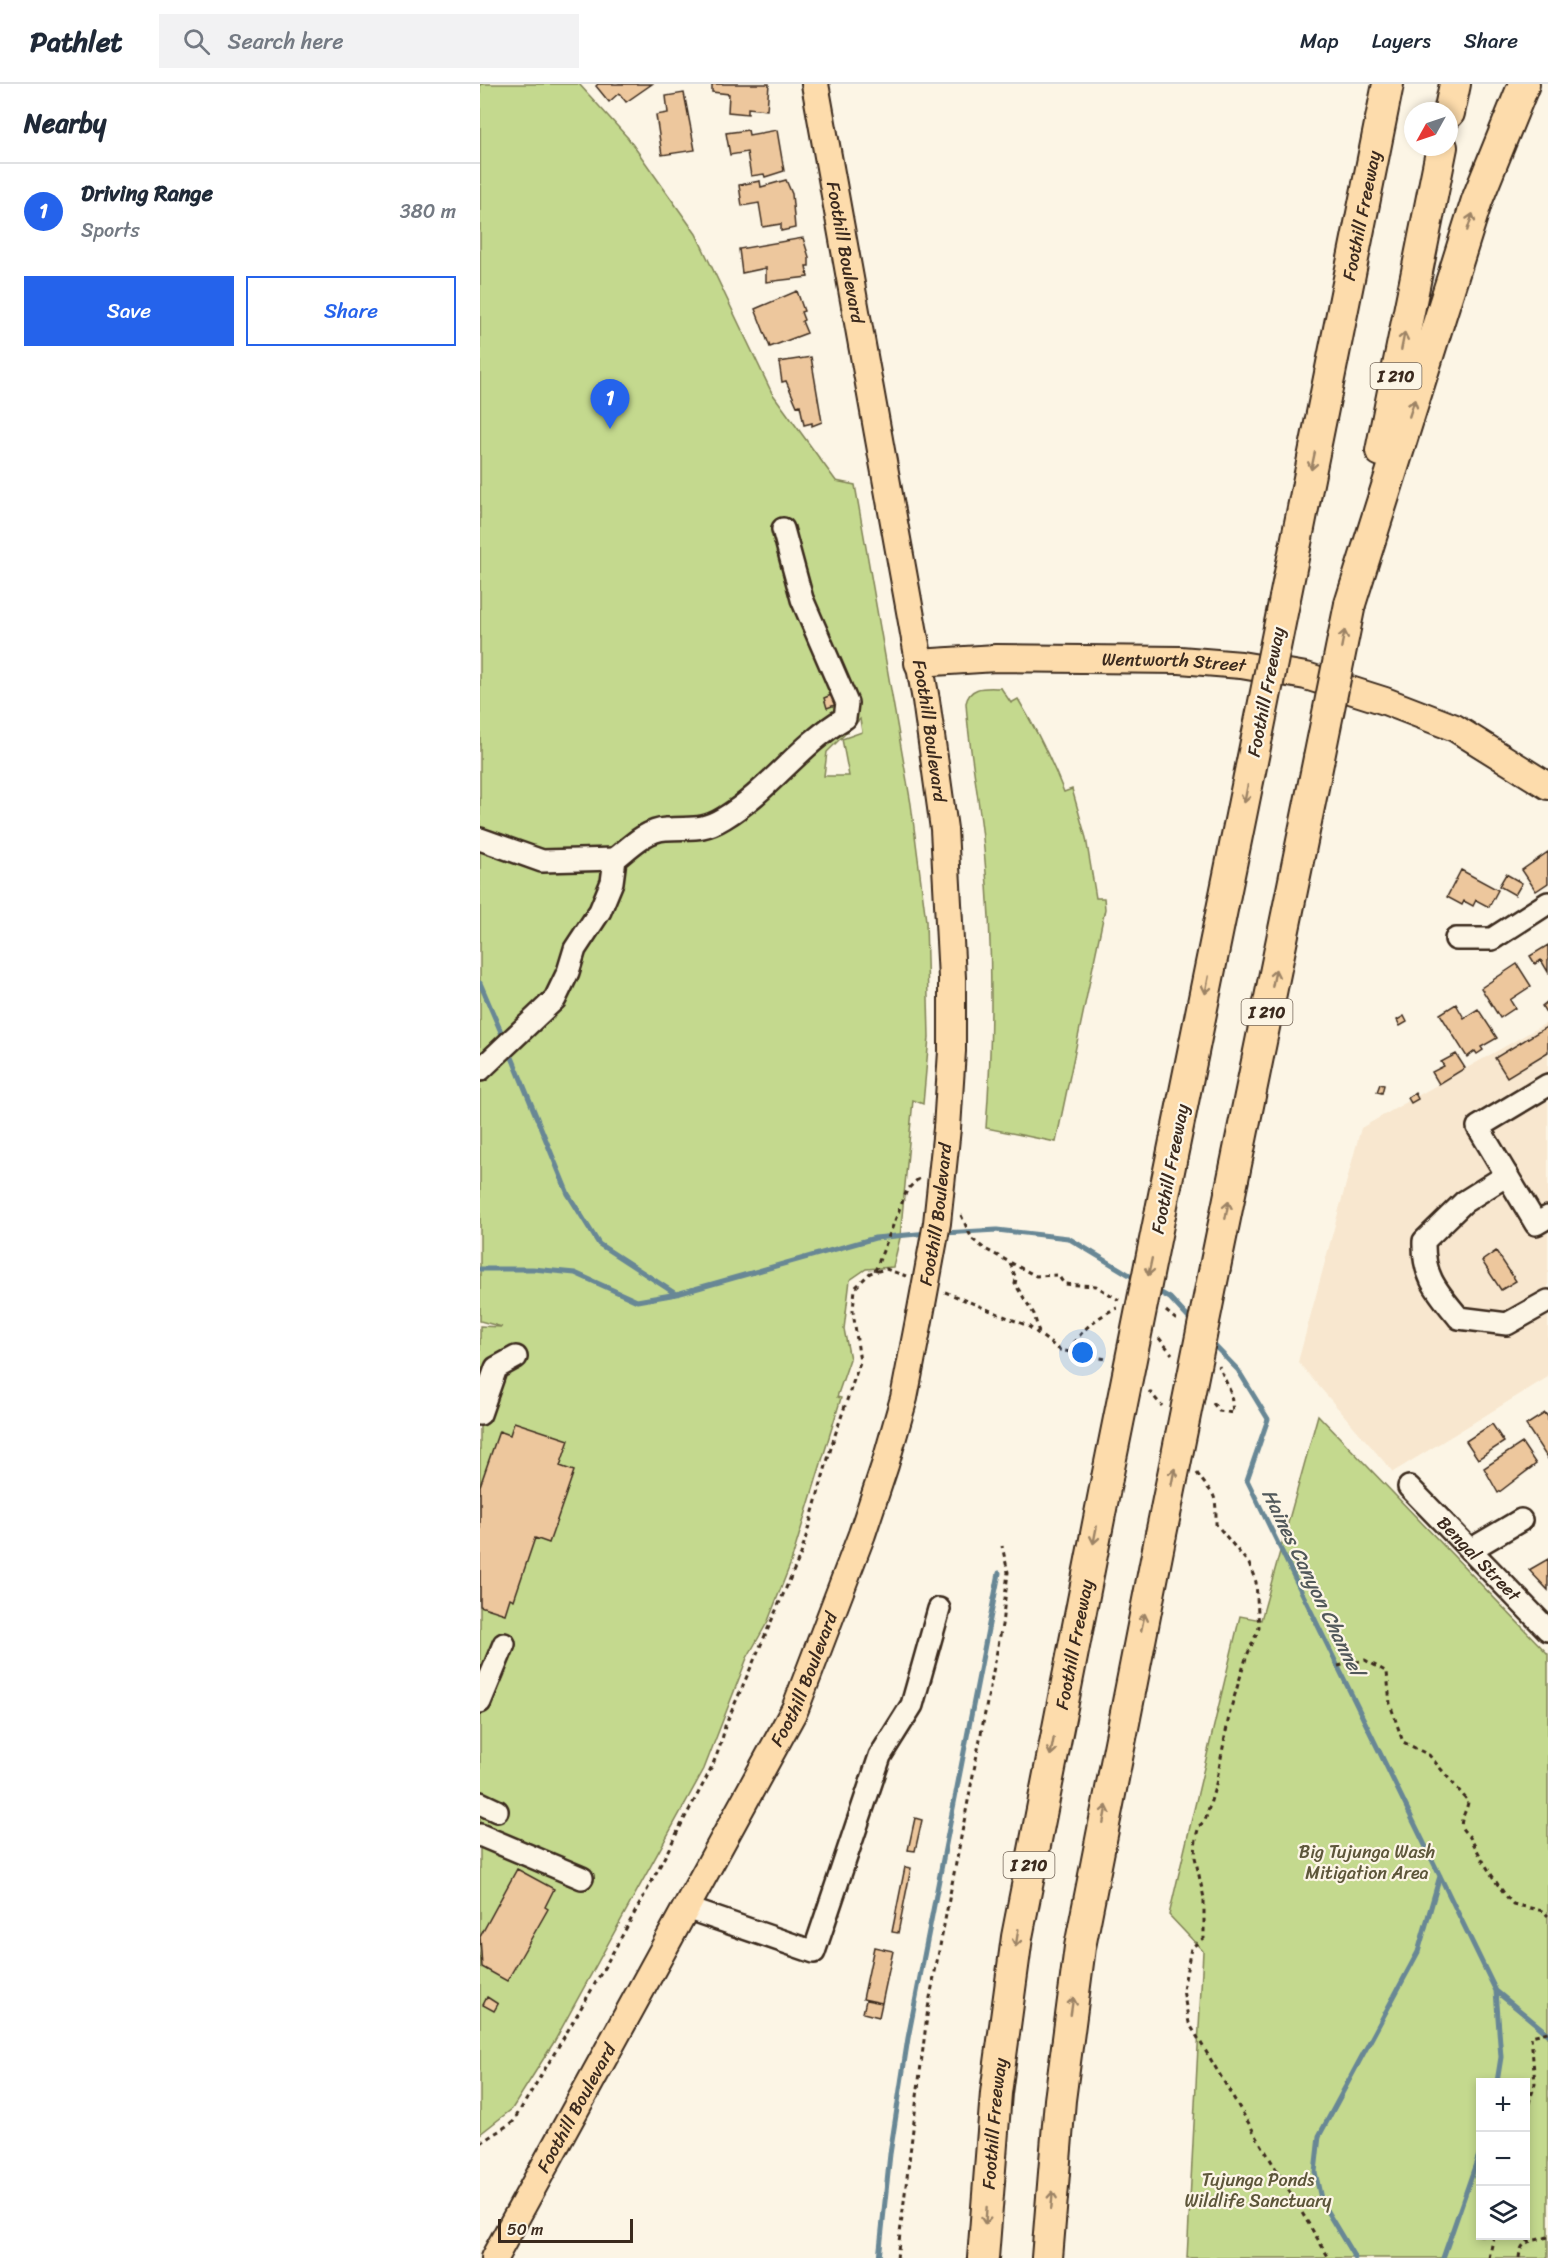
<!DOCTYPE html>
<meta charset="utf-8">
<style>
body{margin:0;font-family:Sriracha,sans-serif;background:#f2f2f3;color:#1f2937}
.controls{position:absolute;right:18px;bottom:18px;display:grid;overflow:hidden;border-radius:0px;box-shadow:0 3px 9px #0003}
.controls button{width:54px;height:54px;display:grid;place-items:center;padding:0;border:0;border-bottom:2px solid #e0e1e3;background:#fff;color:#1f2937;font:30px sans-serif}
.compass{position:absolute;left:924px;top:18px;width:54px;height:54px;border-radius:50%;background:#fff;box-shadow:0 3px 9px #0003;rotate:230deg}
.scale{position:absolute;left:18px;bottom:15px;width:135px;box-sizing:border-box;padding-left:6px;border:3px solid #3b2a1e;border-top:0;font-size:16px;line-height:21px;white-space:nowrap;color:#3b2a1e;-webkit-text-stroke:4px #fcf5e5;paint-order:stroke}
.you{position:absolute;left:603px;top:1269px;width:21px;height:21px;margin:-15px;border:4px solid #fff;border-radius:50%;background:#1a73e8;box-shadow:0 0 0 9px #1a73e833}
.badge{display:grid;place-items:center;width:39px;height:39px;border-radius:50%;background:#2563eb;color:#fff;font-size:20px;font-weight:700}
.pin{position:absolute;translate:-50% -50px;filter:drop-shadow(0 2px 3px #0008)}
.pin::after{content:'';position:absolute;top:32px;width:21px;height:18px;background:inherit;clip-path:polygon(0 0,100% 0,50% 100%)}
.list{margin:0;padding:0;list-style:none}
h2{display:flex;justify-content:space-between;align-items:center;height:78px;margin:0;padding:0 24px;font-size:26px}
h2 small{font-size:20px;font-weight:400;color:#747a83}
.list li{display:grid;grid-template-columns:39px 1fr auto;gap:18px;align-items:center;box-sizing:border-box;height:96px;padding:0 24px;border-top:2px solid #e0e1e3}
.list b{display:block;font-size:22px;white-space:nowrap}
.list p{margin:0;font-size:20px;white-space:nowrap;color:#747a83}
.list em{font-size:20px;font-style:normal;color:#747a83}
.actions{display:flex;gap:12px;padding:18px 24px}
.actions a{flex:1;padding:14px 0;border:2px solid #2563eb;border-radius:0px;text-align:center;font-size:21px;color:#2563eb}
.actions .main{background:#2563eb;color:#fff}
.icon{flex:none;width:33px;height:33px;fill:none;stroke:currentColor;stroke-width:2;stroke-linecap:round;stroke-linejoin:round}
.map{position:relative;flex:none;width:1068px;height:2174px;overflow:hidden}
header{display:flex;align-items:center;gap:36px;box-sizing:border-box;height:84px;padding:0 30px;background:#fff;border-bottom:2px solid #e0e1e3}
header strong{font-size:28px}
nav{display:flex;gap:33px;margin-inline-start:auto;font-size:21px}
.search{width:420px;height:54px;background:#f2f2f3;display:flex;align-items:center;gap:15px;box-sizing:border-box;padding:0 21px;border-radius:0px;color:#747a83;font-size:22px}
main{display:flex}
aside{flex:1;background:#fff}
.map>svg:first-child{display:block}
.built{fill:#f8e7cf}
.green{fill:#c4d98e;stroke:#808256;stroke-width:1.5;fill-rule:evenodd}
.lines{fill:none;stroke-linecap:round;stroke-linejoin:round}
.stream{stroke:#678795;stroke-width:5}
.building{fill:#edc79d;stroke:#3b2a1e;stroke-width:1.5}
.minor-casing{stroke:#3b2a1e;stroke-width:26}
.major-casing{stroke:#3b2a1e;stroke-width:30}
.highway-casing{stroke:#3b2a1e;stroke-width:34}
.path{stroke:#3b2a1e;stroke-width:3;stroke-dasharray:4.5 4.5;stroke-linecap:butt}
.minor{stroke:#fcf5e5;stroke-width:21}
.major{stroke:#fddcac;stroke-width:26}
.highway{stroke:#fddcac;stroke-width:30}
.major-bridge-casing{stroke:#3b2a1e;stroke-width:30;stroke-linecap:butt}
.highway-bridge-casing{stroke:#3b2a1e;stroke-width:34;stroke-linecap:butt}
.major-bridge{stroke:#fddcac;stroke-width:26}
.highway-bridge{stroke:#fddcac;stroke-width:30}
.oneway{stroke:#9c8365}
.labels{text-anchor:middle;stroke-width:4.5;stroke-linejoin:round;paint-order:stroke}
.shield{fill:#fcf5e5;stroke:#75675a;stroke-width:1.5}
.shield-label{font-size:16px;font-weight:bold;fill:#3b2a1e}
.street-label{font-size:18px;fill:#3b2a1e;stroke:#fcf5e5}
.park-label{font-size:18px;fill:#5d563a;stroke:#fcf5e5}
.water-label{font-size:20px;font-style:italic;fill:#51585a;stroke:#fcf5e5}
</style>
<header>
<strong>Pathlet</strong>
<div class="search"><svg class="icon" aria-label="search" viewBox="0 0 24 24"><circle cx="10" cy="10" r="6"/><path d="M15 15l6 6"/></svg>Search here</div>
<nav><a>Map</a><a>Layers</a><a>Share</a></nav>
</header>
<main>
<aside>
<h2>Nearby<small></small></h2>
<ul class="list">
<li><span class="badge">1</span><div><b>Driving Range</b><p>Sports</p></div><em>380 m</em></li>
</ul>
<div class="actions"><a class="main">Save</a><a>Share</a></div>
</aside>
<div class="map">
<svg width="1068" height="2174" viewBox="0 0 1068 2174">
<rect width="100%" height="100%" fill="#fcf5e5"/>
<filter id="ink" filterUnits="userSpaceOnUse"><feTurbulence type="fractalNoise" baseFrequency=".0167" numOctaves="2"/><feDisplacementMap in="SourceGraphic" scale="12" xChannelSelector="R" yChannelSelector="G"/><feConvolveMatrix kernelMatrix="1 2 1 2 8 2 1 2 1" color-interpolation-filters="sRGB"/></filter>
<g filter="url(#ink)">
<path class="built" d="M1068 938V1293L913 1388 818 1278 881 1044Z"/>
<path class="green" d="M0 0H99L148 54 216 150 292 309 356 397 375 401 431 720 446 837 449 953 443 1020 433 1016 420 1154 413 1183 386 1185 370 1196 364 1245 370 1275 357 1313 361 1314 310 1481 288 1537 267 1574 224 1685 74 1958 32 2025 0 2050V1242L22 1243 0 1237ZM380 635 382 648 362 655 369 692H344L347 668Z
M521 604 531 619 538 615C556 645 571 675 584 708L592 705 606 754 616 814H624L625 825 576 1058 506 1044C513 951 513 858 504 765 500 716 489 668 486 619 490 601 506 604 521 604Z
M838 1331 1068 1570V2174H707L723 1867 689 1831 760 1532 781 1536ZM1000 1998H1046V2152H1000Z"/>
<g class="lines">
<path class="stream" d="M0 899 24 955
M29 966 88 1110 119 1160 196 1210
M464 1149 517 1146 588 1154 658 1196
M0 1185H53L95 1189 157 1217 197 1210 395 1154 448 1149
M674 1205 690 1214 714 1240
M731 1258 758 1286 788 1335 767 1396 1016 1907 1021 1973 1017 1998
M1016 1907 1068 1950
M399 2174 410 2070 428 1954 519 1489
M875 2174 842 2119 835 2088 839 2052 938 1868 960 1792
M963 2174 1000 2068"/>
</g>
<path class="building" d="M118 0H172L146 18 139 9 129 18 116 2Z
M232 0H289L287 26 268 24V30L248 28 249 10 232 8Z
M204 9 215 66 182 71 176 31 188 29 186 12Z
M268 46 269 51 297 46 304 87 285 93 284 90 271 92 267 68 250 71 246 49Z
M306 96 312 110 315 144 301 147V140L283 143 279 119 262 122 259 101 280 97 281 103Z
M323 154 329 173V182H326L328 193 286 198V184L262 189 259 165Z
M317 207 324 227 321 228 324 236 322 237 327 249 290 263 275 225Z
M331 273 342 338 332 342V339L324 341 320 321 317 322 306 297 302 298 299 278Z
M356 609 360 619 347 624 344 614Z
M1068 768V799L1056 807 1042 786Z
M981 786 1018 806 1009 823 996 816 993 822 984 817 982 821 967 813Z
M1026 790 1042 799 1035 811 1019 802Z
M1068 861V888L1061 876 1055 880 1050 872Z
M1037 880 1051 902 1030 916 1035 924 1020 934 1001 904Z
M1068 917V932L1062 922Z
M976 920 984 934 998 925 1017 954 1001 963 1003 966 997 970 995 967 987 973 960 930Z
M924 932 927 938 920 942 917 936Z
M1068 942V968L1027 993 1015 974Z
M976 970 985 984 959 1000 952 988 964 982 961 978Z
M900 1000 904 1001 902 1009 897 1008Z
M935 1009 938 1015 931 1019 928 1014Z
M1016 1167 1036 1197 1021 1206 1002 1177Z
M1065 1329 1068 1333V1375L1046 1341Z
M34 1338 89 1356 80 1382 94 1387 69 1459 55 1454 34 1516 30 1514 25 1530 0 1522V1402L19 1347 30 1351Z
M1012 1340 1024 1358 998 1375 986 1357Z
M1042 1359 1056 1380 1018 1409 1004 1384Z
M1068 1475V1506L1049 1486Z
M435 1734 442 1736 435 1767 428 1766Z
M425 1783 431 1784 418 1849 412 1848Z
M37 1785 74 1805 65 1823 68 1825 27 1897 2 1883 0 1853Z
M394 1863 413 1867 402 1919 383 1915Z
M7 1913 18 1920 14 1927 3 1921Z
M386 1916 402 1919 399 1933 383 1929Z"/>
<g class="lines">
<g class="minor-casing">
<g id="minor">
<path d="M0 755 62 777 135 775"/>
<path d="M976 855H1012L1068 819"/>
<path d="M0 986 75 915 88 888 95 865 120 827 132 798 135 775C150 763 166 746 186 745 211 743 221 748 244 734 289 707 319 661 365 634L367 619 322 515 303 445"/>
<path d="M1068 1001 998 1043 1056 1140 1068 1133"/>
<path d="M1027 1091 984 1118 944 1157C943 1193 957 1207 979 1234L1027 1240 1068 1217"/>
<path d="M0 1330 16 1284 36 1273"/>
<path id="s1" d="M929 1403 1068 1546"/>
<path d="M990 1466 1041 1436"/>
<path d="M0 1618 24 1560"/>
<path d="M0 1719 17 1727"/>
<path d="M0 1751 102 1794"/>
<path d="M206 1824 334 1868 400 1672 432 1621 459 1525"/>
</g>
</g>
<g class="major-casing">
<g id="major">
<path id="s2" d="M335 0 446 616 464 745 472 894V967L467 1044"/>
<path id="s3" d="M438 579 516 574 700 576 761 581 826 592 905 617 975 644 1068 702"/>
<path id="s4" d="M14 2174 315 1625 382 1450 405 1381 424 1314 440 1231"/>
</g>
</g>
<g class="highway-casing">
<g id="highway">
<path d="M969 29 975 0"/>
<path d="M901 367 962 63"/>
<path id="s5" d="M805 514 908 0"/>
<path d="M870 520 997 116 1044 0"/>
<path d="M681 1126 777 653"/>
<path d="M735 1183 839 674"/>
<path id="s6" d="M503 2174 516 2009 537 1853 627 1394"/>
<path d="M567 2174 580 2016 600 1863 681 1450"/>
</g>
</g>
<path class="path" d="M481 1131 492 1155 505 1165 556 1192 578 1191 584 1200 616 1202 639 1216
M530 1179 536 1195 535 1200 554 1230 559 1249
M395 1187 427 1106 437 1096 441 1095
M465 1208 548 1242 580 1266 626 1275
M686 1227 699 1238
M679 1254 692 1270
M590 1267C598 1248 618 1232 637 1224
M669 1307 682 1322
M733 1319 739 1327 753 1329 751 1309 739 1282
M717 1389C735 1416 736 1404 736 1440L769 1480 776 1498 779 1544 766 1574 750 1627 736 1700 725 1737 719 1742 716 1753 715 1773 724 1814V1854L711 1864 703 1906 709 1939 849 2174
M858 1582 885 1576 907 1588 910 1620 923 1658 949 1671 988 1717C988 1725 979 1736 982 1744 984 1748 989 1751 991 1755 1003 1777 1016 1801 1033 1820L1063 1827 1068 1832
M1046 2028 1055 2000 1051 1952 1068 1948
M0 2059 33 2038 37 2031C94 1938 149 1843 199 1745 215 1713 239 1678 245 1642L321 1470 353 1357 380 1278 373 1227 375 1204 390 1189 406 1185 426 1192
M417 2174 448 1924 522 1541 528 1488 522 1462
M1009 2174 1014 2152
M1039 2174C1041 2154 1052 2158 1068 2153"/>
<use href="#minor" class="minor"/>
<use href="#major" class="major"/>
<use href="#highway" class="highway"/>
<g class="major-bridge-casing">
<g id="major-bridge">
<path id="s7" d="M440 1231 457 1139 467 1044"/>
</g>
</g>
<g class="highway-bridge-casing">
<path id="highway-bridge" d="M777 653 805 514
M839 674 870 520
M627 1394 681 1126
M681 1450 735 1183"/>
</g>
<use href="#major-bridge" class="major-bridge"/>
<use href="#highway-bridge" class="highway-bridge"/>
</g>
<defs><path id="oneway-shaft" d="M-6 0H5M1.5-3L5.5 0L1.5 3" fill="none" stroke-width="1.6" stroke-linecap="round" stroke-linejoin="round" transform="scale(1.5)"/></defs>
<g class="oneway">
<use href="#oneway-shaft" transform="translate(990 138) rotate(-72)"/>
<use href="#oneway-shaft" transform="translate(923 257) rotate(-79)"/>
<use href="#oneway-shaft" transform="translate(932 324) rotate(-72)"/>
<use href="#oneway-shaft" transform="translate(833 377) rotate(102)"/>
<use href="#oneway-shaft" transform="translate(863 555) rotate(-79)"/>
<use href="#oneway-shaft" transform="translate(766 710) rotate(101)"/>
<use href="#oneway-shaft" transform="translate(794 894) rotate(-79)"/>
<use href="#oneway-shaft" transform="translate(727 901) rotate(101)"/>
<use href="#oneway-shaft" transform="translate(747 1126) rotate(-79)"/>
<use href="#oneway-shaft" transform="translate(670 1183) rotate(102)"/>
<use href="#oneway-shaft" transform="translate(693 1393) rotate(-79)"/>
<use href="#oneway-shaft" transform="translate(615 1451) rotate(101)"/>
<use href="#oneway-shaft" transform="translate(663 1538) rotate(-78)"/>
<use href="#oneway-shaft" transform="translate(572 1663) rotate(101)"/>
<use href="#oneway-shaft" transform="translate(625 1730) rotate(-79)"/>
<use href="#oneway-shaft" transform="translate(537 1854) rotate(99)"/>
<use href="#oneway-shaft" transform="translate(592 1922) rotate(-82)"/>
<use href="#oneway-shaft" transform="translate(572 2116) rotate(-85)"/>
<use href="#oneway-shaft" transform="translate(506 2132) rotate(94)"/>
</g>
</g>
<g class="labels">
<g class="shield">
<rect x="890.5" y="279" width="51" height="26" rx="4.5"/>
<rect x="761.5" y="915" width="51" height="26" rx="4.5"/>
<rect x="523.5" y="1768" width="51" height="26" rx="4.5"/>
</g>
<g class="shield-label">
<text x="916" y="298">I 210</text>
<text x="787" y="934">I 210</text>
<text x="549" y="1787">I 210</text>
</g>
<g class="street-label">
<text dy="6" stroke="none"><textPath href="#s5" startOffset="390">Foothill Freeway</textPath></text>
<text dy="6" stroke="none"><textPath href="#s2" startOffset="171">Foothill Boulevard</textPath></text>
<text dy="6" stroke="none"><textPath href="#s3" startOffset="256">Wentworth Street</textPath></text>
<text transform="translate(786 608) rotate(-79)" y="6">Foothill Freeway</text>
<text dy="6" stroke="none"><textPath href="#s2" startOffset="657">Foothill Boulevard</textPath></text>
<text transform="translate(690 1085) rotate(-79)" y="6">Foothill Freeway</text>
<text dy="6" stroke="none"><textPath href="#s7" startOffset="102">Foothill Boulevard</textPath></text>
<text dy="6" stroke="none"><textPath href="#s1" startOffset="100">Bengal Street</textPath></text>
<text dy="6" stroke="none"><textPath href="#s6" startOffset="621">Foothill Freeway</textPath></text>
<text dy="6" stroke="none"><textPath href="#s4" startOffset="657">Foothill Boulevard</textPath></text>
<text dy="6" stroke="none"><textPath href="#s4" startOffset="171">Foothill Boulevard</textPath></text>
<text dy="6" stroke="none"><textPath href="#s6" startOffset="135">Foothill Freeway</textPath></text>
</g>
<g class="park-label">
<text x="887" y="1774">Big Tujunga Wash<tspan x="887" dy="21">Mitigation Area</tspan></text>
<text x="778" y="2102">Tujunga Ponds<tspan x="778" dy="21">Wildlife Sanctuary</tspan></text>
</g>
<g class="water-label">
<text transform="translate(833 1498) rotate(64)" y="7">Haines Canyon Channel</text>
</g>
</g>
</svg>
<div class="controls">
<button>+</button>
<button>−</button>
<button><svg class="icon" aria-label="layers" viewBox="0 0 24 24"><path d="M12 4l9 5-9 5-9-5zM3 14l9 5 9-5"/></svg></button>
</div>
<svg class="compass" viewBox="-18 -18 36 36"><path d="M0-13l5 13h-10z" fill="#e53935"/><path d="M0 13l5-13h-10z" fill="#747a83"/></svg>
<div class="scale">50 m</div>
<div class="you"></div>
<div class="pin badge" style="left:130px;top:345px">1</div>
</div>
</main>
